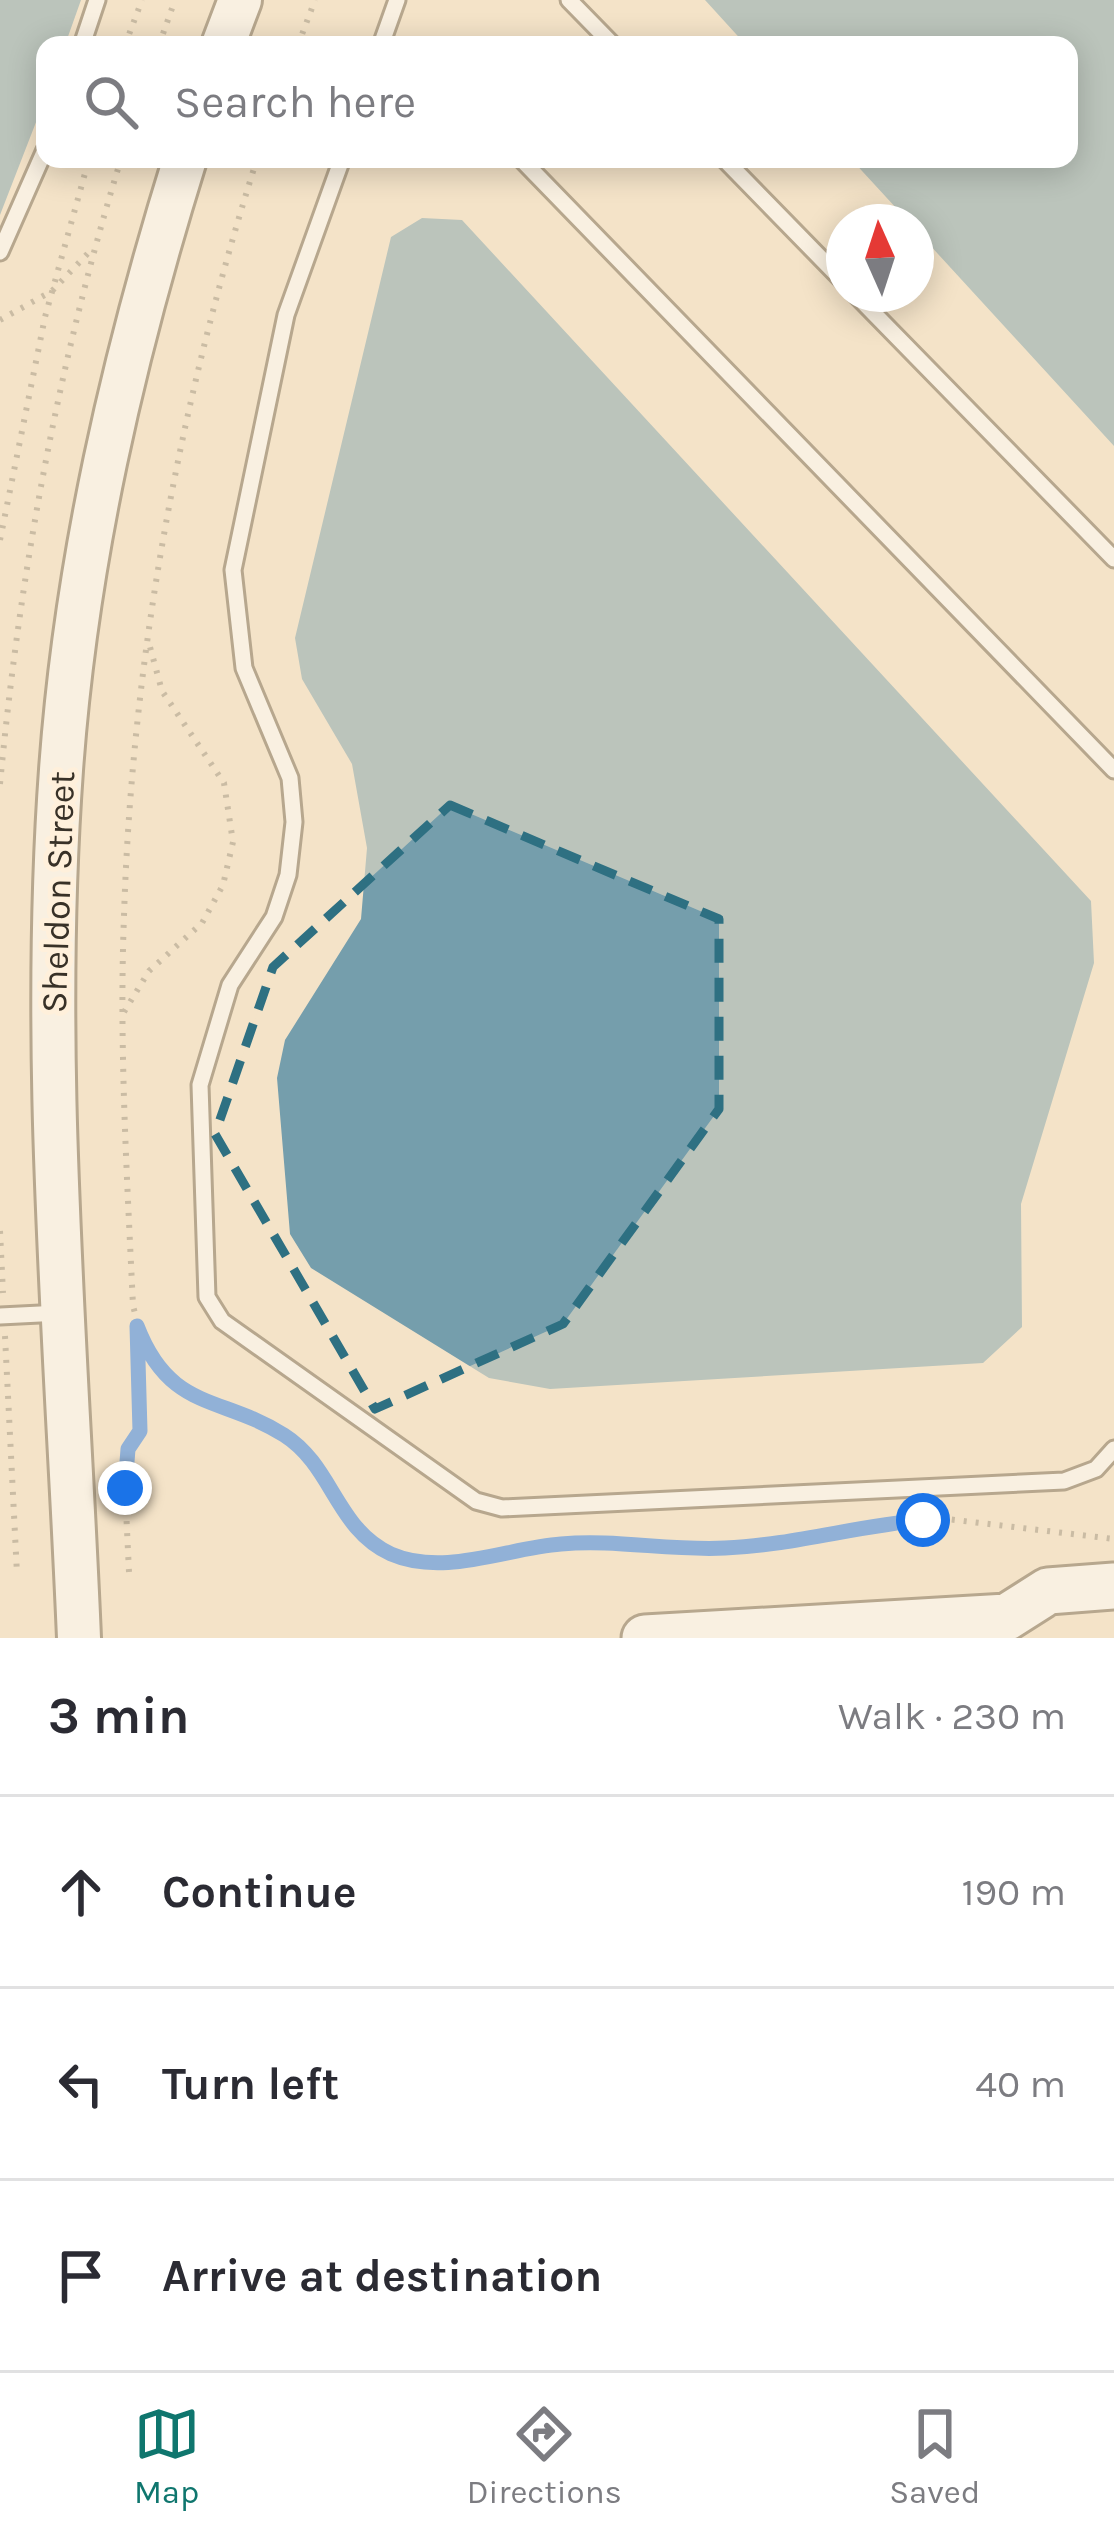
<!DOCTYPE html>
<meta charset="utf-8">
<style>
body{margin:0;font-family:Karla,sans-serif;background:#f2f2f3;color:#2b2b33}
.compass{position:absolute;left:826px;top:204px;width:108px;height:108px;border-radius:50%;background:#fff;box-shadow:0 6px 30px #0003;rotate:357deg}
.stop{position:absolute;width:36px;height:36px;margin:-27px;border:9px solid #1a73e8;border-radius:50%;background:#fff}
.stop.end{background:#1a73e8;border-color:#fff;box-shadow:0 3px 12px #0008}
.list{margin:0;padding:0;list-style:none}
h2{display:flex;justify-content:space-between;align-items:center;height:156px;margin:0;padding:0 48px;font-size:51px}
h2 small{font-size:39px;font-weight:400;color:#7c7c81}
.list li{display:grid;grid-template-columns:78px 1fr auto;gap:36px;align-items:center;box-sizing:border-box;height:192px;padding:0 48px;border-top:3px solid #e1e1e2}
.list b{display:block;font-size:45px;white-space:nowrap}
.list em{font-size:39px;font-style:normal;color:#7c7c81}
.icon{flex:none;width:66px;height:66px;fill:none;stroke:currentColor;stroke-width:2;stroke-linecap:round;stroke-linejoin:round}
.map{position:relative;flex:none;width:1114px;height:1638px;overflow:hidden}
.search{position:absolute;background:#fff;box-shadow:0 6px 30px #0003;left:36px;right:36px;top:36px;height:132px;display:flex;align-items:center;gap:30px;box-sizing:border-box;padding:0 42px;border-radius:24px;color:#7c7c81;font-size:45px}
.sheet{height:732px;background:#fff}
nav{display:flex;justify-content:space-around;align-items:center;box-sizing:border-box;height:168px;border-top:3px solid #e1e1e2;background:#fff;font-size:33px;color:#7c7c81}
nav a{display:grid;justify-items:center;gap:6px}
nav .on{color:#0f766e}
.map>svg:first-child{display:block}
.water{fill:#759eac}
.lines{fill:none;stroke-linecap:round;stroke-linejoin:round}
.service-casing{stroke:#6d5e47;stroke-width:21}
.secondary-casing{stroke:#6d5e47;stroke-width:48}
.primary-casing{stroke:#6d5e47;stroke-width:51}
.path{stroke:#988c79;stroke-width:6;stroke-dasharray:3 9;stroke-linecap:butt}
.service{stroke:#fff;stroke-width:15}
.secondary{stroke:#fff;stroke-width:42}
.primary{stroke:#fff;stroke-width:45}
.route{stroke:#1a73e8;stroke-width:15}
.marked{fill:none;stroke:#2e7082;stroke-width:9;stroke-dasharray:24 15;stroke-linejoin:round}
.labels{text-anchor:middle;stroke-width:10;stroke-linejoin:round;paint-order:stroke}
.street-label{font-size:36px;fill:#383127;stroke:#fff0db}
</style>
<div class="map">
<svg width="1114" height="1638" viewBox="0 0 1114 1638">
<rect width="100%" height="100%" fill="#f4e3c8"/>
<path class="water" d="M0 0H81L65 45H45V99L0 215Z
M705 0H1114V446L916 230V222H909L851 159H1069V45H746Z
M422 218 462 220 1091 901 1094 963 1021 1204 1022 1327 983 1363 550 1389 489 1378 311 1268 290 1234 277 1078 285 1040 361 919 367 848 352 764 302 679 295 638 391 237Z"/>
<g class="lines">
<g class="service-casing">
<path id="service" d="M569 0 613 45
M82 45 97 0
M381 45 397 0
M342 159 286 315 233 570 244 668 290 778 294 822 288 875 274 917 230 985 200 1085 207 1297 222 1321 476 1501 502 1508 1064 1481 1096 1469 1114 1449
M521 159 1114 770
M724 159 844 282
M0 252 45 150
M855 294 1114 559
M0 1316 60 1313"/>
</g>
<g class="secondary-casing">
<path id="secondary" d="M223 45 240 0
M79 1638C67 1349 40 1059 61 770 76 561 123 358 185 159"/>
</g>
<g class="primary-casing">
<path id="primary" d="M645 1638 1007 1617 1048 1591 1114 1586"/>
</g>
<path class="path" d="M125 45 142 0
M159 45 175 0
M298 45 315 0
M257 159C179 404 132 659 124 916 119 1046 127 1176 133 1306L144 1346 180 1388 292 1440 321 1471 360 1535 412 1560H465L586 1542 694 1548 778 1545 947 1519 1114 1539
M0 320 52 291 93 248
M0 540 45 317 89 159
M0 784C20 572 58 363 121 159
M124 1012 149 971 202 923 223 885 233 842 224 783 162 691 150 647
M0 1231 3 1293
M5 1336 17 1574
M129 1572 125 1488 128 1449 140 1431 137 1336"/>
<use href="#service" class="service"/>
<use href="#secondary" class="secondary"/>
<use href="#primary" class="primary"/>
</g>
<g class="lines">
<path class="route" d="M125 1488 128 1449 140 1431 137 1326C170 1412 221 1395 284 1435 333 1466 336 1529 391 1554 444 1577 507 1548 561 1544 616 1539 670 1551 725 1548 793 1545 856 1526 923 1520"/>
</g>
<path d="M0 0H1114V1638H0ZM450 805 719 919V1109L563 1324 375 1409 215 1134 273 967Z" fill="#f4e3c8" fill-opacity=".55" fill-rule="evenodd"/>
<path class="marked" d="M450 805 719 919V1109L563 1324 375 1409 215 1134 273 967Z"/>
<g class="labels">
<g class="street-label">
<text transform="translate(57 892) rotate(-88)" y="13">Sheldon Street</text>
</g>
</g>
</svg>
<svg class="compass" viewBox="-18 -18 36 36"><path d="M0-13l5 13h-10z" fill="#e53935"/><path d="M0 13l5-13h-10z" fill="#7c7c81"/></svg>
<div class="stop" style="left:923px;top:1520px"></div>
<div class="stop end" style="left:125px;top:1488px"></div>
<div class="search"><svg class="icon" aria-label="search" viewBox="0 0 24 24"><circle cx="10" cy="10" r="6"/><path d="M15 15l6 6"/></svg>Search here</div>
</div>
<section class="sheet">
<h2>3 min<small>Walk · 230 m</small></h2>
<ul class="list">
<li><svg class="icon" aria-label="ahead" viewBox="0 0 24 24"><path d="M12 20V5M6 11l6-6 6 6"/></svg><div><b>Continue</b></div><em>190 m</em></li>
<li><svg class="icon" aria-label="left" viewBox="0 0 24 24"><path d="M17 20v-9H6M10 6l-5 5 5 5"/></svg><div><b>Turn left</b></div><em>40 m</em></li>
<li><svg class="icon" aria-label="arrive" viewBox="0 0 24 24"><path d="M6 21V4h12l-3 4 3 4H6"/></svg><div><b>Arrive at destination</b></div></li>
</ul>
</section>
<nav>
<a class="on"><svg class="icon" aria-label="map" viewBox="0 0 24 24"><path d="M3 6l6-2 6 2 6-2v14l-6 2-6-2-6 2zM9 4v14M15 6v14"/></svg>Map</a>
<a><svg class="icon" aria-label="directions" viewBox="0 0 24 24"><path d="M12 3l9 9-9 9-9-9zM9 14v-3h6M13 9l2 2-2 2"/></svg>Directions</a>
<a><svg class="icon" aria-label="saved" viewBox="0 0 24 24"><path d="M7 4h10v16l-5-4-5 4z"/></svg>Saved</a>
</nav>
